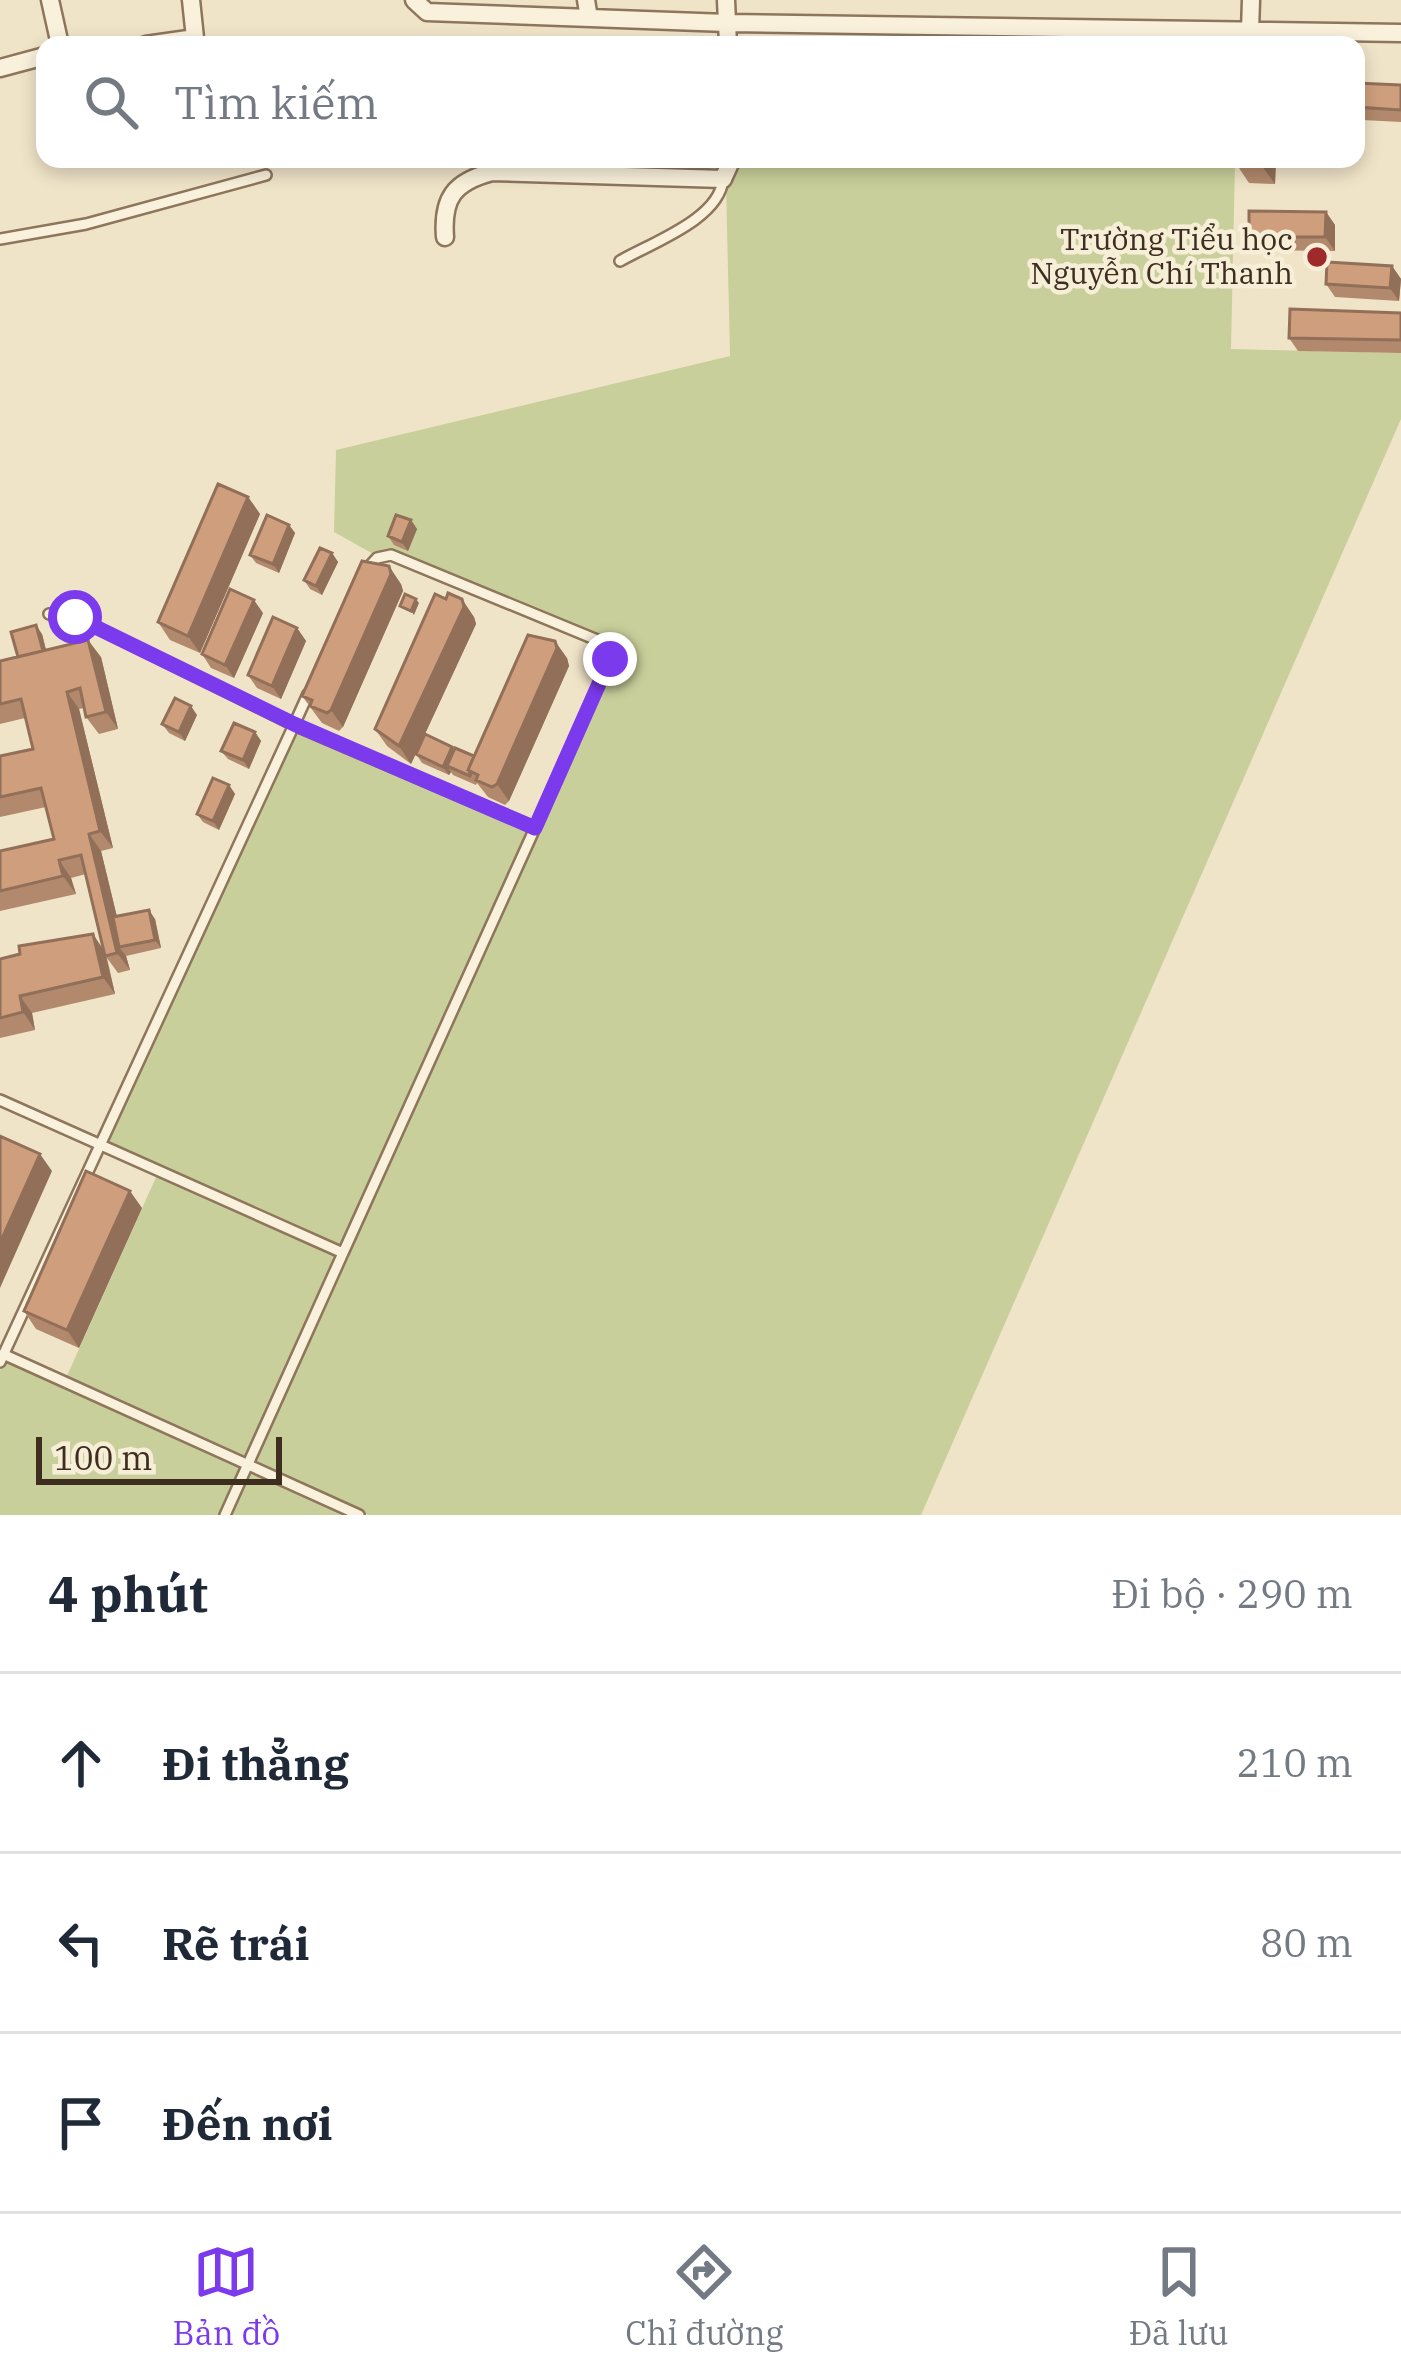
<!DOCTYPE html>
<html lang="vi">
<meta charset="utf-8">
<style>
body{margin:0;font-family:"IBM Plex Serif",serif;background:#f2f2f3;color:#1f2937}
.scale{position:absolute;left:36px;bottom:30px;width:246px;box-sizing:border-box;padding-left:12px;border:6px solid #3d2e20;border-top:0;font-size:33px;line-height:42px;white-space:nowrap;color:#3d2e20;-webkit-text-stroke:9px #f7eed8;paint-order:stroke}
.stop{position:absolute;width:36px;height:36px;margin:-27px;border:9px solid #7c3aed;border-radius:50%;background:#fff}
.stop.end{background:#7c3aed;border-color:#fff;box-shadow:0 3px 12px #0008}
.list{margin:0;padding:0;list-style:none}
h2{display:flex;justify-content:space-between;align-items:center;height:156px;margin:0;padding:0 48px;font-size:51px}
h2 small{font-size:39px;font-weight:400;color:#747a83}
.list li{display:grid;grid-template-columns:78px 1fr auto;gap:36px;align-items:center;box-sizing:border-box;height:180px;padding:0 48px;border-top:3px solid #e0e1e3}
.list b{display:block;font-size:45px;white-space:nowrap}
.list em{font-size:39px;font-style:normal;color:#747a83}
.icon{flex:none;width:66px;height:66px;fill:none;stroke:currentColor;stroke-width:2;stroke-linecap:round;stroke-linejoin:round}
.map{position:relative;flex:none;width:1401px;height:1515px;overflow:hidden}
.search{position:absolute;background:#fff;box-shadow:0 6px 18px #0003;left:36px;right:36px;top:36px;height:132px;display:flex;align-items:center;gap:30px;box-sizing:border-box;padding:0 42px;border-radius:24px;color:#747a83;font-size:45px}
.sheet{height:696px;background:#fff}
nav{display:flex;justify-content:space-around;align-items:center;box-sizing:border-box;height:168px;border-top:3px solid #e0e1e3;background:#fff;font-size:33px;color:#747a83}
nav a{display:grid;justify-items:center;gap:6px}
nav .on{color:#7c3aed}
.map>svg:first-child{display:block}
.green{fill:#c9cf9b}
.lines{fill:none;stroke-linecap:round;stroke-linejoin:round}
.lane-casing{stroke:#8d765c;stroke-width:14}
.street-casing{stroke:#8d765c;stroke-width:21}
.lane{stroke:#faf1dc;stroke-width:9}
.street{stroke:#faf1dc;stroke-width:16}
.wall{fill:#b2896c}
.shaded-wall{fill:#916f58}
.building{fill:#cf9f7d;stroke:#916f58;stroke-width:3}
.route{stroke:#7c3aed;stroke-width:15}
.poi-dot{fill:#9e2a2b;stroke:#f7eed8;stroke-width:4.5}
.labels{text-anchor:middle;stroke-width:9;stroke-linejoin:round;paint-order:stroke}
.poi-label{font-size:30px;fill:#3d2e20;stroke:#f7eed8;text-anchor:end}
</style>
<div class="map">
<svg width="1401" height="1515" viewBox="0 0 1401 1515">
<rect width="100%" height="100%" fill="#f0e4c8"/>
<path class="green" d="M1235 164 1231 349 1401 353V419L921 1515H368L253 1463 613 660 605 639 392 552 375 555 334 532 336 450 730 356 726 184 737 166Z
M296 729 530 830 341 1248 102 1142Z
M157 1175 338 1254 246 1459 66 1378Z
M5 1359 243 1466 221 1515H0V1371Z
M249 1469 349 1515H228Z"/>
<g class="lines">
<g class="lane-casing">
<path id="lane" d="M0 239 86 224 266 175
M620 261C651 243 720 219 723 179
M366 570 377 558 391 555 602 642 610 659 535 828
M49 614 75 617 294 725 308 694
M0 1100 343 1253 225 1515
M3 1354 359 1515
M0 1362 294 725 535 828 343 1253"/>
</g>
<g class="street-casing">
<path id="street" d="M50 0 60 45
M414 0 427 12 727 23 1401 33
M586 0 589 18
M726 0 728 45
M1250 31 1251 0
M146 45 195 38 191 0
M0 68 45 56
M445 237C442 198 454 182 492 172L723 179 732 159"/>
</g>
<use href="#lane" class="lane"/>
<use href="#street" class="street"/>
</g>
<path class="wall" d="M1401 85V122L1362 120 1356 112V107Z
M1276 159 1275 184 1249 183 1237 165Z
M1326 212 1335 225V251L1258 250 1249 237Z
M1392 266 1401 279 1399 301 1335 297 1326 284Z
M1401 313V353L1298 351 1289 338Z
M248 497 260 514 200 653 170 640 158 622Z
M411 520 417 529 408 551 394 545 388 536Z
M289 525 295 533 279 573 256 563 250 555Z
M332 553 338 562 322 595 310 589 304 580Z
M401 584 403 591 343 727 339 731 322 723 302 696Z
M263 613 234 678 211 668 202 654Z
M474 617 476 624 411 764 387 746 375 729Z
M297 628 306 641 281 699 257 688 248 675Z
M42 634 46 650 101 657 118 729 99 734 86 717 84 708 79 709 113 848 101 851 117 917 155 919 161 948 126 956 130 970 118 973 107 958 115 994 32 1013 35 1030 0 1038V959L104 949 86 874 71 878 76 894 0 911V851L54 839 46 807 0 817V756L33 749 25 718 0 724V661L18 657Z
M567 658 569 666 509 801 505 805 488 797 477 783 476 785 453 775 451 772 449 775 422 763 416 754 452 747 454 750 474 756Z
M197 715 185 741 169 733 162 724Z
M255 732 261 741 249 769 228 759 221 751Z
M229 785 235 794 219 830 203 822 197 814Z
M142 1208 79 1348 36 1329 24 1311Z"/>
<path class="shaded-wall" d="M1263 159H1276L1275 184 1262 166Z
M1326 212 1335 225V251L1325 237Z
M1392 266 1401 279 1399 301 1390 288Z
M248 497 260 514 200 653 188 636Z
M411 520 417 529 408 551 402 542Z
M289 525 295 533 279 573 273 564Z
M332 553 338 562 322 595 316 586Z
M389 566 401 584 403 591 343 727 331 710Z
M416 599 419 603 414 615 411 611Z
M462 599 474 617 476 624 411 764 399 746Z
M254 600 263 613 234 678 225 665Z
M36 625 42 634 51 670 45 661Z
M297 628 306 641 281 699 272 686Z
M88 640 101 657 118 729 106 712Z
M555 641 567 658 569 666 509 801 497 784Z
M67 692 79 709 113 848 100 831Z
M191 706 197 715 185 741 179 732Z
M255 732 261 741 249 769 243 760Z
M452 747 458 756 447 766 451 772 449 775 443 767Z
M229 785 235 794 219 830 213 821Z
M89 834 101 851 124 946 119 947 126 956 130 970 117 953Z
M59 860 71 878 76 894 63 876Z
M149 910 155 919 161 948 155 940Z
M93 934 105 952 115 994 103 977Z
M20 996 32 1013 35 1030 23 1012Z
M40 1154 52 1171 0 1288V1243Z
M130 1191 142 1208 79 1348 67 1330Z"/>
<path class="building" d="M1356 83 1401 85V110L1356 107Z
M1237 159H1263L1262 166 1237 165Z
M1249 211 1326 212 1325 237H1249Z
M1327 262 1392 266 1390 288 1326 284Z
M1290 309 1401 313V340L1289 338Z
M218 484 248 497 188 636 158 622Z
M267 515 289 525 273 564 250 555Z
M396 515 411 520 402 542 388 536Z
M320 548 332 553 316 586 304 580Z
M362 561 389 566 391 574 331 710 327 713 310 706 312 700 302 696Z
M230 589 254 600 225 665 202 654Z
M448 593 462 599 464 607 399 746 375 729 435 594 446 599Z
M405 594 416 599 411 611 400 606Z
M273 617 297 628 272 686 248 675Z
M36 625 43 651 18 657 11 632Z
M528 635 555 641 557 648 497 784 492 787 476 780 478 775 468 770Z
M88 640 106 712 86 717 80 688 67 692 100 831 89 834 117 953 105 956 81 855 59 860 63 876 0 891V851L54 839 41 788 0 797V756L33 749 21 699 0 704V661Z
M175 698 191 706 179 732 162 724Z
M234 723 255 732 243 760 221 751Z
M425 734 452 747 443 767 416 754Z
M455 748 474 756 468 770 471 774 470 776 447 766Z
M213 778 229 785 213 821 197 814Z
M149 910 155 940 119 947 113 917Z
M93 934 103 977 20 996 23 1012 0 1018V959L20 954 19 946Z
M0 1136 40 1154 0 1243Z
M86 1171 130 1191 67 1330 24 1311Z"/>
<g class="lines">
<path class="route" d="M75 617 294 724 535 828 610 659"/>
</g>
<circle class="poi-dot" cx="1317" cy="257" r="12"/>
<g class="labels">
<g class="poi-label">
<text x="1293" y="250">Trường Tiểu học<tspan x="1293" dy="34">Nguyễn Chí Thanh</tspan></text>
</g>
</g>
</svg>
<div class="scale">100 m</div>
<div class="stop" style="left:75px;top:617px"></div>
<div class="stop end" style="left:610px;top:659px"></div>
<div class="search"><svg class="icon" aria-label="search" viewBox="0 0 24 24"><circle cx="10" cy="10" r="6"/><path d="M15 15l6 6"/></svg>Tìm kiếm</div>
</div>
<section class="sheet">
<h2>4 phút<small>Đi bộ · 290 m</small></h2>
<ul class="list">
<li><svg class="icon" aria-label="ahead" viewBox="0 0 24 24"><path d="M12 20V5M6 11l6-6 6 6"/></svg><div><b>Đi thẳng</b></div><em>210 m</em></li>
<li><svg class="icon" aria-label="left" viewBox="0 0 24 24"><path d="M17 20v-9H6M10 6l-5 5 5 5"/></svg><div><b>Rẽ trái</b></div><em>80 m</em></li>
<li><svg class="icon" aria-label="arrive" viewBox="0 0 24 24"><path d="M6 21V4h12l-3 4 3 4H6"/></svg><div><b>Đến nơi</b></div></li>
</ul>
</section>
<nav>
<a class="on"><svg class="icon" aria-label="map" viewBox="0 0 24 24"><path d="M3 6l6-2 6 2 6-2v14l-6 2-6-2-6 2zM9 4v14M15 6v14"/></svg>Bản đồ</a>
<a><svg class="icon" aria-label="directions" viewBox="0 0 24 24"><path d="M12 3l9 9-9 9-9-9zM9 14v-3h6M13 9l2 2-2 2"/></svg>Chỉ đường</a>
<a><svg class="icon" aria-label="saved" viewBox="0 0 24 24"><path d="M7 4h10v16l-5-4-5 4z"/></svg>Đã lưu</a>
</nav>
